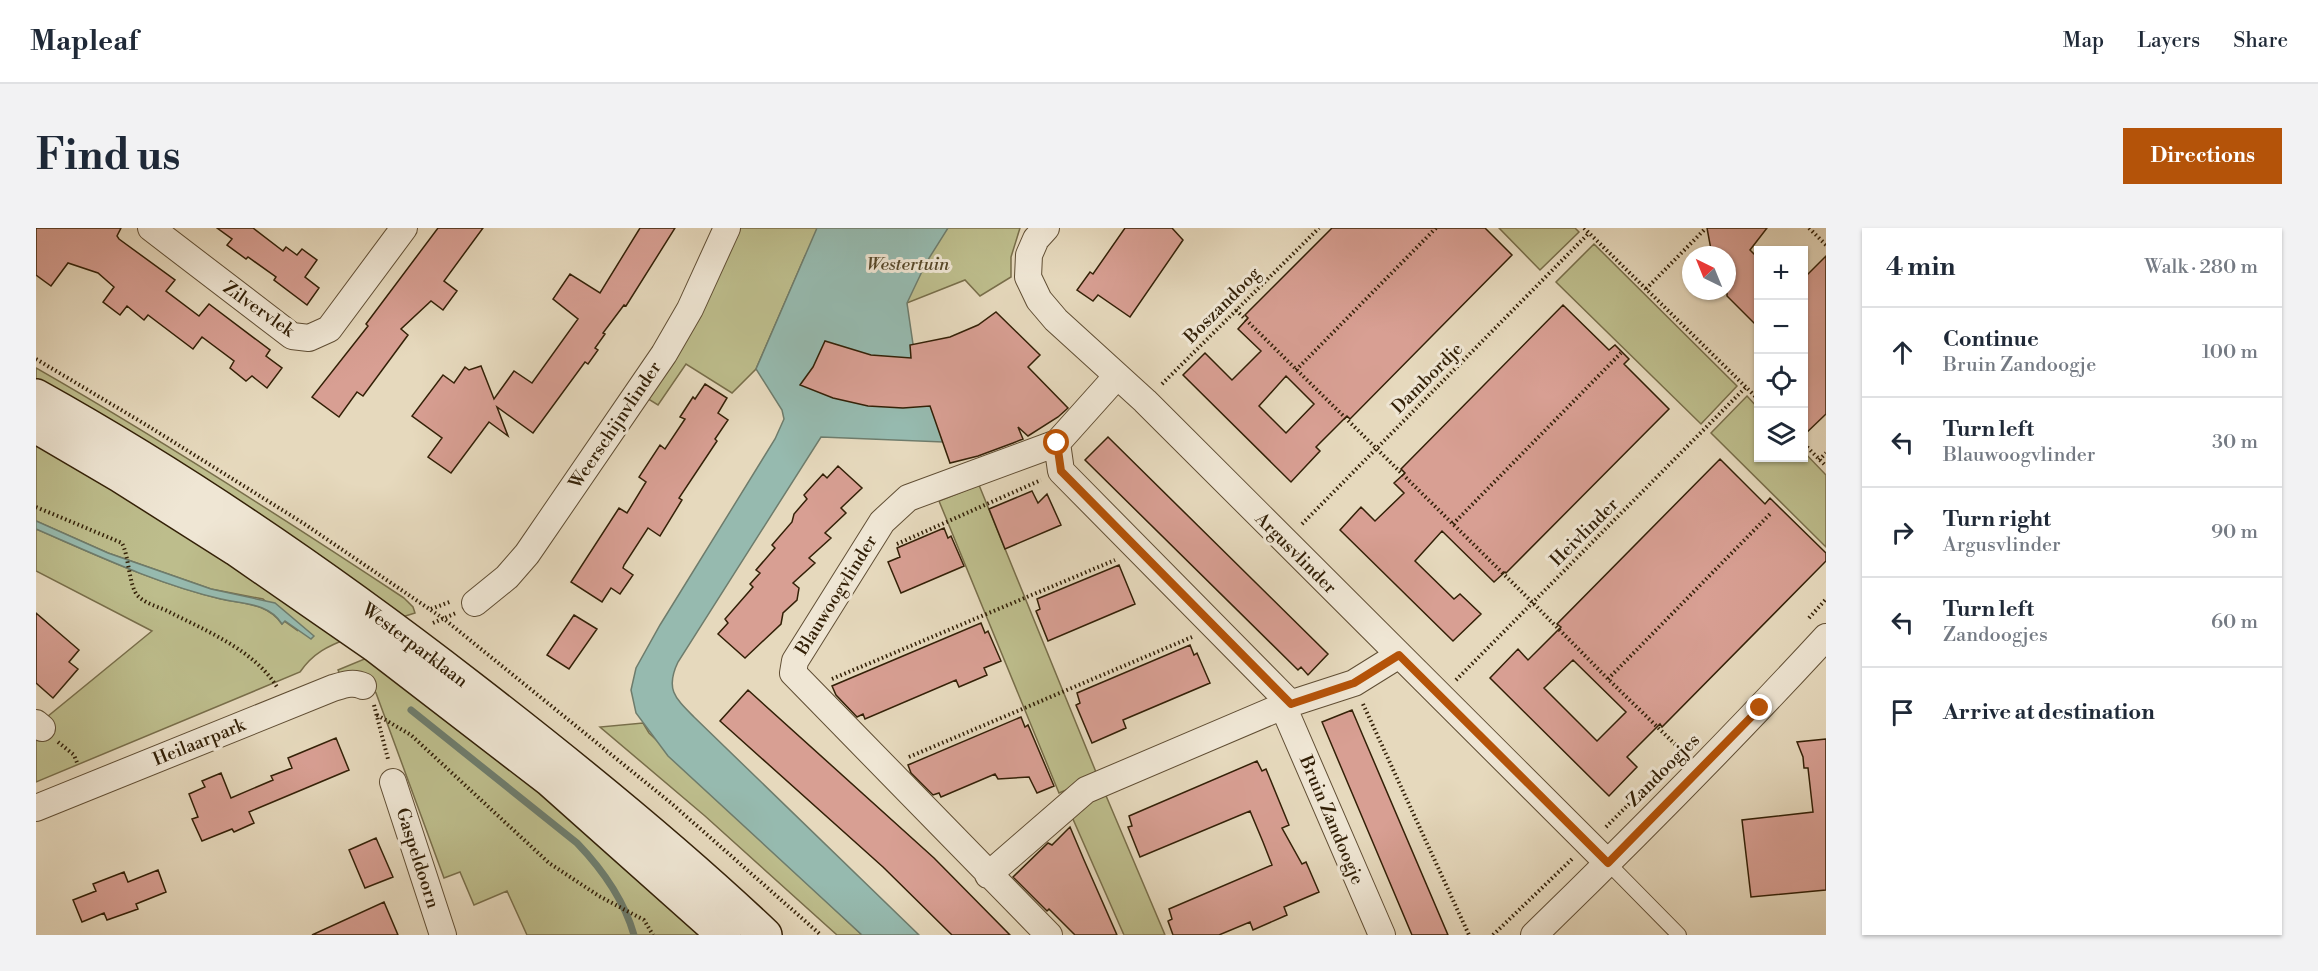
<!DOCTYPE html>
<meta charset="utf-8">
<style>
body{margin:0;font-family:"Libre Bodoni",serif;background:#f2f2f3;color:#1f2937}
.controls{position:absolute;right:18px;top:18px;display:grid;overflow:hidden;border-radius:0px;box-shadow:0 2px 4px #0004}
.controls button{width:54px;height:54px;display:grid;place-items:center;padding:0;border:0;border-bottom:2px solid #e0e1e3;background:#fff;color:#1f2937;font:30px sans-serif}
.compass{position:absolute;left:1646px;top:18px;width:54px;height:54px;border-radius:50%;background:#fff;box-shadow:0 2px 4px #0004;rotate:317deg}
.stop{position:absolute;width:18px;height:18px;margin:-14px;border:4px solid #b45309;border-radius:50%;background:#fff}
.stop.end{background:#b45309;border-color:#fff;box-shadow:0 2px 6px #0008}
.list{margin:0;padding:0;list-style:none}
h2{display:flex;justify-content:space-between;align-items:center;height:78px;margin:0;padding:0 24px;font-size:26px}
h2 small{font-size:20px;font-weight:400;color:#747a83}
.list li{display:grid;grid-template-columns:39px 1fr auto;gap:18px;align-items:center;box-sizing:border-box;height:90px;padding:0 24px;border-top:2px solid #e0e1e3}
.list b{display:block;font-size:22px;white-space:nowrap}
.list p{margin:0;font-size:20px;white-space:nowrap;color:#747a83}
.list em{font-size:20px;font-style:normal;color:#747a83}
.icon{flex:none;width:33px;height:33px;fill:none;stroke:currentColor;stroke-width:2;stroke-linecap:round;stroke-linejoin:round}
.map{position:relative;flex:none;width:1790px;height:707px;overflow:hidden;border-radius:0px}
header{display:flex;align-items:center;gap:36px;box-sizing:border-box;height:84px;padding:0 30px;background:#fff;border-bottom:2px solid #e0e1e3}
header strong{font-size:28px}
nav{display:flex;gap:33px;margin-inline-start:auto;font-size:21px}
.intro{display:flex;align-items:center;justify-content:space-between;box-sizing:border-box;height:144px;padding:0 36px}
h1{margin:0;font-size:42px}
.button{padding:15px 27px;border-radius:0px;background:#b45309;color:#fff;font-size:21px;font-weight:700}
main{display:flex;gap:36px;padding:0 36px}
aside{flex:1;background:#fff;border-radius:0px;box-shadow:0 2px 4px #0004}
.map>svg:first-child{display:block}
.green{fill:#bdbd8c;stroke:#786e4a;stroke-width:1.5}
.water{fill:#96baaf;stroke:#6e7c6c;stroke-width:1.5}
.lines{fill:none;stroke-linecap:round;stroke-linejoin:round}
.stream{stroke:#6e7c6c;stroke-width:7}
.building{fill:#d89f93;stroke:#332007;stroke-width:1.5;fill-rule:evenodd}
.service-casing{stroke:#604e34;stroke-width:16}
.minor-casing{stroke:#604e34;stroke-width:28}
.secondary-casing{stroke:#332007;stroke-width:36}
.path{stroke:#332007;stroke-width:4;stroke-dasharray:1.5 3;stroke-linecap:butt}
.service{stroke:#efe6d4;stroke-width:14}
.minor{stroke:#efe6d4;stroke-width:26}
.secondary{stroke:#efe6d4;stroke-width:33}
.route{stroke:#b45309;stroke-width:8}
.labels{text-anchor:middle;stroke-width:6;stroke-linejoin:round;paint-order:stroke}
.park-label{font-size:18px;font-style:italic;fill:#564728;stroke:#efe6d4}
.street-label{font-size:18px;fill:#332007;stroke:#efe6d4}
</style>
<header>
<strong>Mapleaf</strong>
<nav><a>Map</a><a>Layers</a><a>Share</a></nav>
</header>
<div class="intro"><h1>Find us</h1><a class="button">Directions</a></div>
<main>
<div class="map">
<svg width="1790" height="707" viewBox="0 0 1790 707">
<rect width="100%" height="100%" fill="#e6d9bd"/>
<filter id="stains"><feTurbulence type="fractalNoise" baseFrequency=".00333" numOctaves="4"/><feColorMatrix values="0 0 0 0 .2 0 0 0 0 .09 0 0 0 0 .02 0 0 0 .5 -.17"/></filter>
<radialGradient id="worn" r=".72"><stop offset=".6" stop-color="#630" stop-opacity="0"/><stop offset="1" stop-color="#630" stop-opacity=".3"/></radialGradient>
<path class="green" d="M701 0H984L975 29V49L944 68 929 52 871 75 769 28 720 141 696 165 650 136 622 177 609 169Z
M1463 0H1539L1543 4 1504 42Z
M1558 16 1701 158 1665 196 1520 54Z
M0 140C126 212 247 290 368 370L377 379 379 385 360 391 0 158Z
M1711 168 1722 180V230H1768V224L1790 247V319L1675 205Z
M0 208 313 410C292 418 277 425 264 444L0 554V498L116 403 0 343V301C60 327 121 356 185 371 208 376 231 375 246 396L248 393 262 403 227 371 175 361 72 325 0 293Z
M943 257 1062 549 1023 565 903 273Z
M338 427 679 707H491L471 663 438 677 424 644 408 650 340 465 328 453 305 449 302 442Z
M607 495 613 505 826 707H801L669 588 564 499Z
M1068 563 1129 707H1088L1033 582Z"/>
<path class="water" d="M781 0H912L890 35 871 75 877 116 907 214 785 209 642 434C629 461 639 470 658 489L883 707H826L632 528 600 485 595 462 600 440 624 397 739 211 748 191 746 182 720 141Z
M0 293 72 325 175 361 239 375 278 408 275 411 249 393 246 396C233 375 207 376 185 371 121 356 60 327 0 301Z"/>
<g class="lines">
<path class="stream" d="M375 482 541 615C566 641 588 672 598 707"/>
</g>
<path class="building" d="M0 0H85L81 8 83 11 139 52 130 63 163 88 173 76 234 122 230 128 246 140 231 160 216 148 210 153 194 140 198 133 166 109 157 121 112 87 108 92 91 78 84 87 67 74 78 59 62 45 32 35 15 58 0 47Z
M181 0H217L247 23 250 19 261 27 266 21 281 32 269 49 283 60 271 77 238 52 240 49 212 29 210 31 191 17 196 11Z
M402 0H447L408 53 421 63 407 82 395 73 365 101 372 107 327 168 321 164 303 189 276 169 332 98 330 96Z
M604 0H639L590 78 588 77 567 105 569 106 559 120 562 122 552 136 549 134 497 205 461 179 472 208 453 194 415 245 392 229 406 210 376 188 407 147 418 155 429 139 433 142 445 138 458 171 478 143 496 155 542 91 517 71 534 46 564 65Z
M1089 0H1136L1147 12 1094 89 1062 67 1057 73 1041 62 1054 44 1057 46Z
M1296 0H1449L1476 27 1314 191 1311 188 1280 219 1284 223 1255 254 1147 147 1169 125 1196 152 1225 123 1202 101 1212 90 1209 87ZM1250 148 1278 176 1250 205 1223 178Z
M1671 0H1731L1714 22 1722 30V99L1691 68V27H1676Z
M1790 28V186L1767 208V51Z
M1527 77 1573 122 1579 117 1593 131 1588 136 1633 181 1470 345 1469 344 1458 354 1406 303 1379 333 1418 371 1424 366 1445 386 1417 413 1304 302 1325 279 1339 293 1368 265 1358 255 1369 245 1365 241Z
M960 84 1004 127 992 139 1032 180 1022 189 992 208 982 199 987 211 977 215 942 228 914 235 894 178 867 180 832 178 797 170 764 157 777 139 789 113 835 127 875 130 874 117 914 109 942 97Z
M669 156 691 170 682 185 692 192 679 211 681 213 643 270 646 272 624 308 612 300 588 337 587 340 597 347 584 366 575 360 566 374 535 354 583 280 591 285 610 254 603 249 624 217 629 221 649 191 644 189 657 169 659 171Z
M1072 209 1292 426 1272 447 1265 439 1262 442 1049 232Z
M1684 231 1729 276 1734 270 1743 279 1790 325V333L1626 499 1624 496 1591 529 1601 539 1573 568 1454 450 1482 421 1492 432 1525 399 1521 396ZM1537 432 1590 484 1561 513 1508 460Z
M802 238 826 260 805 280 810 285 789 305 795 310 773 330 779 335 757 355 763 360 761 372 747 385 745 396 709 430 682 406 692 395 689 391 717 359 714 356 724 345 720 342 739 320 736 317 756 294 758 286 771 271 768 267 787 246 791 250Z
M996 263 1002 275 1011 266 1025 297 969 321 953 281Z
M908 300 912 310 915 308 928 338 865 365 852 334 864 329 861 320Z
M1083 337 1099 376 1012 413 1000 383 1004 381 1001 371Z
M0 385 43 422 33 434 42 441 17 470 0 455Z
M538 387 561 401 533 441 511 427Z
M945 395 949 405 952 403 965 433 948 440 951 447 923 459 920 452 829 491 827 486 821 489 800 467 796 458Z
M1154 417 1158 427 1161 425 1174 455 1087 492 1090 500 1056 515 1040 477 1044 475 1041 465Z
M712 462 898 630 974 707H916L847 639 684 493Z
M1316 482 1327 508 1412 707H1376L1305 539 1286 494Z
M985 489 989 499 992 497 1018 558 1001 565 993 549 962 551 959 546 905 569 903 565 897 567 875 545 872 537Z
M300 510 313 542 213 584 218 595 198 604 196 601 166 613 156 591 162 589 153 566 169 559 166 553 185 545 195 570 237 552 235 548 256 540 252 530Z
M1790 511V662L1715 669 1706 592 1777 584 1772 540H1768L1767 529 1761 514Z
M1221 533 1226 543 1230 541 1253 597 1246 600 1266 636 1270 634 1283 664 1248 679 1251 687 1217 702 1214 694 1183 707H1137L1132 693 1136 691 1133 681 1236 637 1227 614 1214 583 1104 629 1092 599 1096 598 1093 588Z
M1034 599 1048 632 1081 707H1039L1013 681 1011 683 977 649 1012 615 1016 617Z
M340 610 357 649 329 660 313 622Z
M122 642 130 664 100 676 102 681 71 692 68 685 46 694 37 672 60 663 57 656 88 644 92 654Z
M348 674 362 707H276Z"/>
<g class="lines">
<g class="service-casing">
<path id="service" d="M1572 635 1643 707"/>
</g>
<g class="minor-casing">
<path id="minor" d="M115 0 256 108 273 110 293 101 368 0
M1010 0 1000 11 993 27 992 49 1003 72 1020 92 1109 173 1572 635
M1021 215 1025 243 1255 476
M439 375 471 349 491 326 628 126 654 81 691 0
M1247 478 1346 707
M0 495 6 500
M357 554 407 707
M0 580 297 460C307 457 317 453 327 458
M952 647 1050 562 1247 478 1318 455 1363 427
M1013 707 757 445 759 433 846 294 872 270 1021 215 1081 148
M1498 707C1598 610 1696 511 1790 409"/>
</g>
<g class="secondary-casing">
<path id="secondary" d="M0 168C153 253 297 353 435 460 536 538 636 619 729 707
M0 198 85 248 200 321 340 418 514 552 688 707"/>
</g>
<path class="path" d="M1548 0 1722 171
M1773 0 1790 17
M1610 61 1670 0
M1200 82 1497 375 1572 451 1646 523
M0 131 112 198 267 295 408 391 635 575 785 707
M1260 142 1400 0
M1126 156 1283 0
M1768 216 1790 238
M1783 232 1790 225
M0 279 86 315C93 328 93 359 102 368 111 377 125 379 135 385 171 403 219 423 241 459
M1266 296 1553 5
M1417 296 1585 125
M861 316 1005 252
M395 381 416 373
M1773 390 1790 371
M397 395 420 385
M796 451 1079 332
M1572 451 1734 286
M1420 452 1710 159
M1327 476 1433 707
M338 477 352 531
M341 487 375 507 513 635 563 668 608 692 617 707
M22 514 38 527 42 537
M873 529 1156 409
M1570 599 1605 564
M1457 707 1536 631"/>
<use href="#service" class="service"/>
<use href="#minor" class="minor"/>
<use href="#secondary" class="secondary"/>
</g>
<g class="lines">
<path class="route" d="M1021 215 1025 243 1255 476 1318 455 1363 427 1572 635 1724 480"/>
</g>
<g class="labels">
<g class="park-label">
<text x="872" y="42">Westertuin</text>
</g>
<g class="street-label">
<text transform="translate(1186 77) rotate(-45)" y="6">Boszandoog</text>
<text transform="translate(223 81) rotate(35)" y="6">Zilvervlek</text>
<text transform="translate(1391 150) rotate(-45)" y="6">Dambordje</text>
<text transform="translate(579 197) rotate(-56)" y="6">Weerschijnvlinder</text>
<text transform="translate(1548 304) rotate(-45)" y="6">Heivlinder</text>
<text transform="translate(1260 325) rotate(45)" y="6">Argusvlinder</text>
<text transform="translate(800 367) rotate(-58)" y="6">Blauwoogvlinder</text>
<text transform="translate(379 417) rotate(37)" y="6">Westerparklaan</text>
<text transform="translate(163 514) rotate(-22)" y="6">Heilaarpark</text>
<text transform="translate(1627 542) rotate(-45)" y="6">Zandoogjes</text>
<text transform="translate(1296 592) rotate(67)" y="6">Bruin Zandoogje</text>
<text transform="translate(382 630) rotate(72)" y="6">Gaspeldoorn</text>
</g>
</g>
<rect width="100%" height="100%" filter="url(#stains)"/>
<rect width="100%" height="100%" fill="url(#worn)"/>
</svg>
<div class="controls">
<button>+</button>
<button>−</button>
<button><svg class="icon" aria-label="locate" viewBox="0 0 24 24"><circle cx="12" cy="12" r="6"/><path d="M12 2v4M12 18v4M2 12h4M18 12h4"/></svg></button>
<button><svg class="icon" aria-label="layers" viewBox="0 0 24 24"><path d="M12 4l9 5-9 5-9-5zM3 14l9 5 9-5"/></svg></button>
</div>
<svg class="compass" viewBox="-18 -18 36 36"><path d="M0-13l5 13h-10z" fill="#e53935"/><path d="M0 13l5-13h-10z" fill="#747a83"/></svg>
<div class="stop" style="left:1021px;top:215px"></div>
<div class="stop end" style="left:1724px;top:480px"></div>
</div>
<aside>
<h2>4 min<small>Walk · 280 m</small></h2>
<ul class="list">
<li><svg class="icon" aria-label="ahead" viewBox="0 0 24 24"><path d="M12 20V5M6 11l6-6 6 6"/></svg><div><b>Continue</b><p>Bruin Zandoogje</p></div><em>100 m</em></li>
<li><svg class="icon" aria-label="left" viewBox="0 0 24 24"><path d="M17 20v-9H6M10 6l-5 5 5 5"/></svg><div><b>Turn left</b><p>Blauwoogvlinder</p></div><em>30 m</em></li>
<li><svg class="icon" aria-label="right" viewBox="0 0 24 24"><path d="M7 20v-9h11M14 6l5 5-5 5"/></svg><div><b>Turn right</b><p>Argusvlinder</p></div><em>90 m</em></li>
<li><svg class="icon" aria-label="left" viewBox="0 0 24 24"><path d="M17 20v-9H6M10 6l-5 5 5 5"/></svg><div><b>Turn left</b><p>Zandoogjes</p></div><em>60 m</em></li>
<li><svg class="icon" aria-label="arrive" viewBox="0 0 24 24"><path d="M6 21V4h12l-3 4 3 4H6"/></svg><div><b>Arrive at destination</b></div></li>
</ul>
</aside>
</main>
